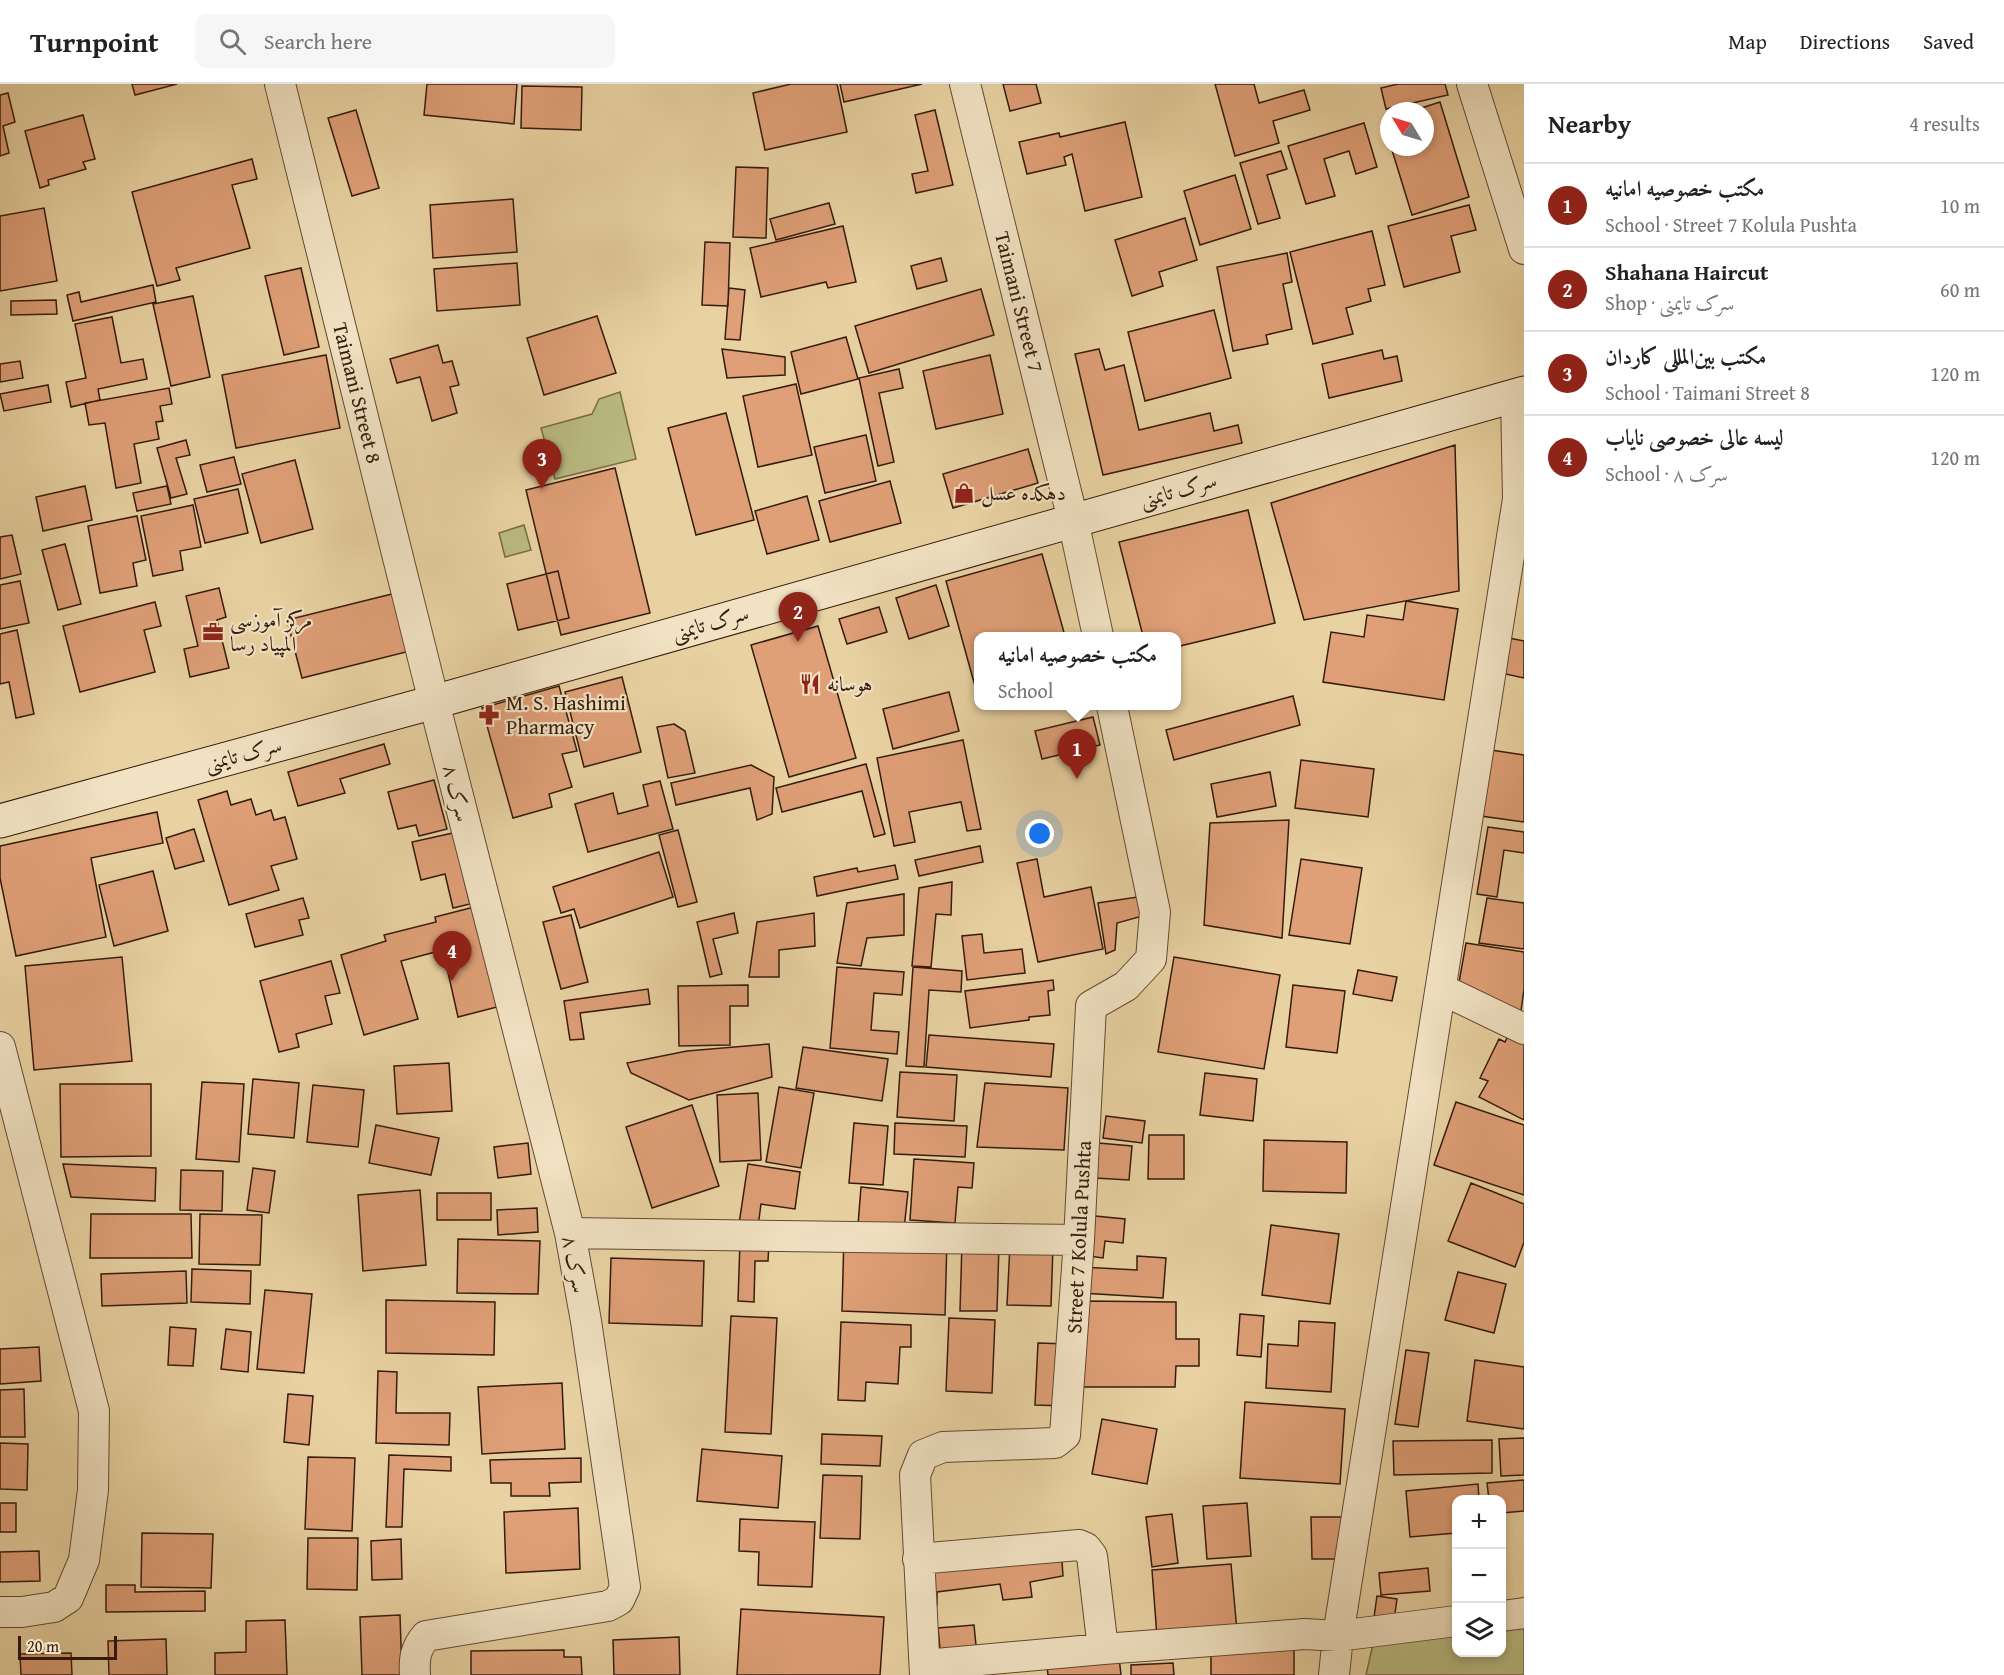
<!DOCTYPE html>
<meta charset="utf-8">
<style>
body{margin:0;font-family:"Gentium Book Plus",Amiri,serif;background:#f6f6f6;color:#222}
.controls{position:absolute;right:18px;bottom:18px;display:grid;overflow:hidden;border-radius:12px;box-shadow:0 3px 9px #0003}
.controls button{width:54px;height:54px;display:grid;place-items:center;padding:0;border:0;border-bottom:2px solid #e0e0e0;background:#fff;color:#222;font:30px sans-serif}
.compass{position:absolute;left:1380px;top:18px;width:54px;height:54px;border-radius:50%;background:#fff;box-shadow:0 3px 9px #0003;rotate:308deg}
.scale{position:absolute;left:18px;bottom:15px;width:99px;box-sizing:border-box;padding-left:6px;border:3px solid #351b0e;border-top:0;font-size:16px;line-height:21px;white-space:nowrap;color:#351b0e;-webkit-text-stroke:4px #f1e2c3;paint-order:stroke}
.you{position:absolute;left:1040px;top:750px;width:21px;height:21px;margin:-15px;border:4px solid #fff;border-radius:50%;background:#1a73e8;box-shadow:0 0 0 9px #1a73e833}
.badge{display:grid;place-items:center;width:39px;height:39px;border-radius:50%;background:#8f2418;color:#fff;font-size:20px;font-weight:700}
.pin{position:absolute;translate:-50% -50px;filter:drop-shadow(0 2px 3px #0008)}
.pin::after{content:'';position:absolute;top:32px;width:21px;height:18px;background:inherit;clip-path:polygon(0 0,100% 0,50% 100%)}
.popup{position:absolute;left:974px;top:548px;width:207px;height:78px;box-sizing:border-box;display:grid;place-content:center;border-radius:12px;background:#fff;filter:drop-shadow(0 2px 4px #0005);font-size:20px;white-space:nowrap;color:#767676}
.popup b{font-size:22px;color:#222}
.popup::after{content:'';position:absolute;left:50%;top:100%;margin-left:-12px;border:12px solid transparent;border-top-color:#fff}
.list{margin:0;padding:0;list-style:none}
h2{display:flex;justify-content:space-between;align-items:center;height:78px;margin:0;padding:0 24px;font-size:26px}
h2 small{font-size:20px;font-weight:400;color:#767676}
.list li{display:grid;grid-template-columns:39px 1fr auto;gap:18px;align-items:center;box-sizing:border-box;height:84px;padding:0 24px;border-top:2px solid #e0e0e0}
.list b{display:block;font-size:22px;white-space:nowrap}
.list p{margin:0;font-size:20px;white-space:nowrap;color:#767676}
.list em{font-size:20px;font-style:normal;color:#767676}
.icon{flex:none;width:33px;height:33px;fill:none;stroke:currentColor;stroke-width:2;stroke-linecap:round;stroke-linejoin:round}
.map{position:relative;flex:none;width:1524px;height:1591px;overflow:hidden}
header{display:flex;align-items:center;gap:36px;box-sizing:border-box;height:84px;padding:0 30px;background:#fff;border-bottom:2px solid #e0e0e0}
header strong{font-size:28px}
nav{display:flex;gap:33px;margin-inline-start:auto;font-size:21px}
.search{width:420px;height:54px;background:#f6f6f6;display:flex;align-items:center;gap:15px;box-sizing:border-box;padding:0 21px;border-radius:12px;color:#767676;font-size:22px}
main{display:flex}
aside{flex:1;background:#fff}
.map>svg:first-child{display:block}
.green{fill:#babb82;stroke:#786b48;stroke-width:1.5}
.building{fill:#df9f77;stroke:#351b0e;stroke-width:1.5}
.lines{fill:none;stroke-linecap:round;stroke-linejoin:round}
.minor-casing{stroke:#624933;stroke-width:32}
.secondary-casing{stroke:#351b0e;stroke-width:35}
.minor{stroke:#f1e2c3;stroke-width:30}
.secondary{stroke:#f1e2c3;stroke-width:33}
.labels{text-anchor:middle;stroke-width:4.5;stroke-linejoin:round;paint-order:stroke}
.street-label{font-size:21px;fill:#351b0e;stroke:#f1e2c3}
.poi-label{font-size:21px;fill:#351b0e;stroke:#f1e2c3;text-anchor:start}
</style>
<header>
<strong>Turnpoint</strong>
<div class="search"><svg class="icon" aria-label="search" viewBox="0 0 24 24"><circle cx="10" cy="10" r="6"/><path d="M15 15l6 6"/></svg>Search here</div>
<nav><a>Map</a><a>Directions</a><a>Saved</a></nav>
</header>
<main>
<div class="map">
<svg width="1524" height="1591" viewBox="0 0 1524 1591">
<rect width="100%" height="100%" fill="#e9d2a2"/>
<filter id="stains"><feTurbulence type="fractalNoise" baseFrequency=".00333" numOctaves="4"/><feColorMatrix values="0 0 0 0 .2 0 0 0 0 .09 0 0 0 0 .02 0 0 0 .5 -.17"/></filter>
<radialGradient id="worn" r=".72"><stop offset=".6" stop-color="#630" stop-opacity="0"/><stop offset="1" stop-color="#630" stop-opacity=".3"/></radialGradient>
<path class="green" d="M620 308 636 375 555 395 541 344 592 330 599 315Z
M524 441 531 466 505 473 499 449Z
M1524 1541V1591H1366L1373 1560 1456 1550V1568H1502V1544Z"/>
<path class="building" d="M132 0H177L135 11Z
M427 0H517L514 40 424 31Z
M791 0H837L847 48 765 66 753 9Z
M840 0H922L844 18Z
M1003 0H1036L1041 19 1010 27Z
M1215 0H1254L1259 19 1304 6 1310 26 1273 37 1279 59 1235 72Z
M1398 0H1445L1448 11 1386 25 1381 4Z
M522 2 582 3 581 46 521 44Z
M8 9 15 38 3 42 9 69 0 72V11Z
M1440 18 1469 113 1412 131 1391 63H1425V27H1412Z
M356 26 379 104 352 112 328 34Z
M935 26 953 101 916 109 912 90 928 87 915 31Z
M83 31 95 75 83 78 86 85 48 96 49 101 40 104 25 47Z
M1389 34V56L1383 36Z
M1125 38 1142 113 1085 127 1072 70 1064 73 1066 81 1027 90 1019 58 1059 49 1060 53Z
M1364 39 1377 83 1356 90 1349 67 1324 75 1335 112 1306 120 1288 62Z
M1281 67 1287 85 1267 91 1280 134 1258 140 1240 79Z
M252 75 257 95 232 101 250 164 176 184 180 196 157 202 132 108Z
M736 83 768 84 766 154 733 153Z
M1235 91 1251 145 1200 161 1184 107Z
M513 115 517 168 433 174 430 121Z
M829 119 835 140 776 156 770 135Z
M1469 121 1476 146 1451 152 1460 188 1404 203 1388 142Z
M44 124 57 197 0 207V132Z
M1185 134 1197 176 1159 188 1163 202 1132 212 1115 156Z
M843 142 856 198 828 204 826 198 761 213 750 164Z
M1372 147 1385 201 1368 205 1371 217 1346 224 1353 250 1313 260 1290 168Z
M705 158 730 159 728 222 702 221Z
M1287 169 1292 198 1283 200 1292 245 1266 251 1268 260 1233 267 1217 183Z
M941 174 947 197 917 205 911 182Z
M517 179 520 221 437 227 434 185Z
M301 184 319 263 284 271 265 192Z
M153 201 156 218 73 237 67 211 79 208 81 218Z
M729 204 745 206 740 256 725 255Z
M981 205 994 251 869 289 855 242Z
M193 212 210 293 171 302 153 220Z
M56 216 57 230 11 231V217Z
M1214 226 1231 294 1145 317 1128 248Z
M597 232 616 289 544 311 527 254Z
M112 233 121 279 143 275 147 295 98 305 100 316 71 323 66 298 86 294 75 240Z
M846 253 858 295 801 310 791 268Z
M438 261 443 279 452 277 459 301 450 303 457 329 432 337 420 293 397 299 390 275Z
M722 265 785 273V291L727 294Z
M1099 265 1105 286 1124 281 1139 346 1210 329 1214 347 1238 341 1242 359 1103 391 1075 270Z
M1382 266 1384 275 1397 272 1402 297 1329 314 1322 280Z
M326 271 340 344 236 364 222 291Z
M990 271 1003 330 936 345 923 287Z
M20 277 23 294 0 298V280Z
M899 285 903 304 879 309 894 378 878 382 859 294Z
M796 300 812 371 758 383 743 312Z
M48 301 51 318 4 327 0 310Z
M169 304 172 320 160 322 163 337 156 338 159 355 134 360 141 399 116 404 105 339 89 341 85 319Z
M726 329 754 436 696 451 668 344Z
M866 351 876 397 825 409 814 363Z
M186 356 190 371 176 374 187 410 171 414 157 364Z
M1455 361 1459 507 1304 536 1271 419Z
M1028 365 1038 399 953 424 943 390Z
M234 373 241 400 207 408 200 381Z
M295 376 313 445 261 459 242 390Z
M615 384 650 529 561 551 526 406Z
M890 397 901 439 830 458 819 417Z
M85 402 92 436 43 447 36 413Z
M167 402 171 420 137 427 133 409Z
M238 405 248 449 205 459 194 415Z
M807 412 819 456 767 470 755 427Z
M193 421 201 463 180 467 183 486 153 492 141 432Z
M1248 426 1275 539 1176 563V552H1143L1119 458Z
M137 432 146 476 133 479 137 502 100 509 88 442Z
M12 451 21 490 0 495V453Z
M65 460 81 520 58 526 42 466Z
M1042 470 1065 552H978V613L946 497Z
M558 487 569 534 518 546 507 500Z
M20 497 29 539 0 545V501Z
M936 501 949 542 909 555 896 514Z
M219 504 226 533 217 536 229 584 190 593 184 565 198 562 186 512Z
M400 508 414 566 302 594 287 536Z
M1406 517 1458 525 1444 616 1323 598 1331 548 1364 553 1367 531 1403 536Z
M155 518 161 542 144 546 155 588 80 608 63 542Z
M879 523 887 548 847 560 839 535Z
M818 542 856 674 789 693 751 561Z
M17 546 34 630 16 634 9 598 0 600V550Z
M1509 554 1524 557V594L1501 589Z
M622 593 641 668 584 683 565 608Z
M559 602 577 667 562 670 572 703 549 710 552 723 513 734 482 624Z
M949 608 959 647 893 665 883 625Z
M1293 612 1300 641 1174 676 1166 646Z
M1093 633 1100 661 1042 675 1035 647Z
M674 640 685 647 695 689 668 694 657 643Z
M963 656 981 745 967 747 961 718 909 728 915 758 894 762 877 674Z
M384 660 390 680 340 695 345 709 298 722 288 688Z
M1491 666 1524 671V738L1481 732Z
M1301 676 1374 685 1368 733 1295 724Z
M866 680 885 750 874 753 862 707 782 728 776 704Z
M751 681 774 693 772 730 757 736 750 704 676 721 671 699Z
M1270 688 1276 722 1217 733 1211 700Z
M434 696 447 745 419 752 416 741 398 745 388 708Z
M660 697 673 745 588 768 575 720 613 709 618 730 648 722 643 701Z
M227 707 231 721 251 715 256 731 271 726 274 736 285 733 297 775 271 782 279 806 229 821 198 716Z
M157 728 163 759 91 774 106 853 16 872 0 794V762Z
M1289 736 1282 854 1204 841 1210 739Z
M1488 743 1524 748V769L1504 766 1497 813 1477 810Z
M194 745 204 777 175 785 166 754Z
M678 746 697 818 678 823 659 751Z
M453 749 470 820 453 824 445 790 421 796 412 758Z
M980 762 983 778 919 792 915 776Z
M659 768 673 813 580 844 574 825 561 829 553 803Z
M1037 775 1044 813 1091 803 1103 865 1038 878 1017 779Z
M1301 775 1362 784 1350 860 1289 851Z
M895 781 898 795 817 812 814 793 857 784 858 788Z
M153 787 168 847 114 862 99 801Z
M952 798 951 831 936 830 931 883 912 882 919 804Z
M904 810V851L867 854 861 882 837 879 847 819Z
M1144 812 1146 831 1117 839 1115 866 1106 870 1098 819Z
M303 814 309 834 299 836 303 851 255 863 246 830Z
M1487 814 1524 819V865L1479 859Z
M474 823 497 923 458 933 443 866 401 877 418 935 364 951 341 871 386 857 384 851 436 838 435 833Z
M734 829 738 849 713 855 722 890 710 893 697 838Z
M814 829 815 862 779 866V893H749L757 838Z
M571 831 588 898 561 905 543 838Z
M982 850 984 869 1022 865 1025 889 967 896 962 852Z
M1466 859 1524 868V905L1520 934 1458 904Z
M122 873 132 977 34 986 25 882Z
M1174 873 1280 891 1264 985 1158 968Z
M331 877 340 909 325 912 332 940 296 950 299 963 279 968 260 897Z
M837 883 904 888 902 911 874 909 871 946 899 948 897 970 830 964Z
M913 883 962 887 961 908 929 906 924 983 906 982Z
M1358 886 1397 893 1392 917 1353 910Z
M1053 896 1054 906 1048 907 1050 931 1029 933V936L970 944 965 907Z
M748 901V922H730V961L679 962 678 902Z
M1293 901 1345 907 1337 969 1286 963Z
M648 905 650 920 580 929 584 955 570 956 564 917Z
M1511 946 1524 952V1036L1479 1013 1488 997 1480 994 1499 955 1505 958Z
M929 951 1054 960 1051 993 926 983Z
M769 960 772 993 689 1016 631 989 627 979 687 967Z
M803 963 888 975 882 1017 796 1004Z
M449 979 452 1027 397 1030 394 982Z
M900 988 957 991 954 1037 897 1033Z
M1205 989 1257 995 1253 1037 1200 1031Z
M253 995 299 999 294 1054 248 1050Z
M202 998 244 1000 239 1078 196 1075Z
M985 999 1068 1004 1064 1066 977 1063Z
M60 1000H151V1072L61 1073Z
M313 1001 364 1006 358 1063 307 1058Z
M779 1003 814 1009 801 1084 766 1078Z
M758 1009 761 1076 720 1078 717 1011Z
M1456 1018 1524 1041V1111L1434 1081Z
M692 1021 719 1102 652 1124 626 1043Z
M1106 1032 1145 1037 1142 1059 1103 1054Z
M854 1039 888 1042 883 1101 849 1099Z
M895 1039 967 1042 965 1073 894 1070Z
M376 1041 439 1054 431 1091 369 1079Z
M1149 1051H1184V1095H1148Z
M1264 1056 1347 1058 1346 1109 1263 1107Z
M528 1059 531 1090 498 1094 494 1063Z
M1098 1059 1132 1062 1129 1096 1095 1094Z
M914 1075 974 1079 972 1104 958 1103 955 1139 910 1136Z
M63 1080 156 1084 155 1117 71 1113Z
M748 1080 800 1088 795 1125 761 1120 758 1143 739 1140Z
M253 1084 275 1087 269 1129 247 1126Z
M181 1086 223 1087 222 1127 180 1126Z
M1471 1099 1524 1120V1158L1515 1183 1448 1157Z
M861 1103 908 1108 904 1145 858 1141Z
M420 1106 426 1181 363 1187 358 1111Z
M437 1109H491V1136H437Z
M537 1124 538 1148 498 1151 497 1126Z
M91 1130H191L192 1174H90Z
M200 1130 262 1131 260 1181 199 1180Z
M1085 1131 1125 1135 1123 1159 1105 1157 1103 1174 1081 1171Z
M1271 1141 1339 1150 1330 1220 1262 1211Z
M844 1151 947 1155 945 1231 842 1227Z
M458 1155 540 1157 538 1210 457 1209Z
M740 1158 769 1159 768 1177H755L754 1218 738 1217Z
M962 1158 999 1160 997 1227H960Z
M1010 1161 1053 1162 1051 1222 1007 1221Z
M1137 1172 1166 1174 1163 1214 1081 1209 1082 1183 1137 1186Z
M611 1174 704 1177 702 1242 609 1239Z
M192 1185 251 1187 250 1220 191 1218Z
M186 1187 187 1219 102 1222 101 1190Z
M1458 1188 1506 1200 1494 1249 1445 1236Z
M265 1206 312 1210 304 1289 257 1285Z
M386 1216 495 1218 494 1271 386 1269Z
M1084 1217 1176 1218V1255H1199V1282H1176L1175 1303H1083Z
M1240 1230 1264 1232 1261 1273 1237 1271Z
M731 1232 777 1234 771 1350 725 1348Z
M949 1234 995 1236 992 1309 946 1307Z
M1299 1237 1335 1239 1331 1308 1266 1304 1268 1260 1298 1262Z
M841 1238 911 1241V1263H900L898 1300 866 1298 865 1317 838 1316Z
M170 1243 196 1245 193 1282 168 1281Z
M226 1245 251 1248 248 1288 221 1285Z
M1038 1259 1068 1260 1065 1322 1035 1321Z
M39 1263 41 1297 0 1300V1265Z
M1406 1266 1429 1269 1418 1343 1395 1340Z
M1475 1276 1524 1283V1345L1467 1337Z
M378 1287 397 1288 396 1329H450L449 1361 376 1359Z
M562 1299 565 1365 482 1370 478 1303Z
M24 1305 25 1353H0V1306Z
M288 1310 313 1312 309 1361 284 1358Z
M1245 1318 1345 1325 1340 1400 1240 1394Z
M1102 1335 1157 1345 1147 1400 1092 1390Z
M822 1350 882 1352 880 1382 821 1380Z
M1524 1354V1391L1501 1392 1499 1355Z
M1492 1356V1389L1394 1391 1393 1357Z
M0 1359 28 1360 27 1406 0 1405Z
M702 1365 782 1372 778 1424 697 1417Z
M389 1371 451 1373V1387L404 1385 402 1443H386Z
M308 1373 355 1374 352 1447 305 1445Z
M581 1374V1398L549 1399 550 1412H511V1399H491L490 1376Z
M823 1391 862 1392 860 1455 820 1454Z
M1524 1396V1427L1502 1429V1416H1489L1487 1399Z
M1478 1400 1479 1416H1456V1449L1410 1453 1406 1407Z
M0 1419H16V1448H0Z
M1247 1419 1251 1472 1207 1475 1203 1422Z
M578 1424 580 1485 506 1489 504 1428Z
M1172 1430 1178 1479 1152 1483 1146 1433Z
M1311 1433H1352L1353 1475H1312Z
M740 1435 815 1438 812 1503 758 1501 759 1468 739 1467Z
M142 1449 213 1450 211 1504 141 1503Z
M308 1454H358L357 1506 307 1505Z
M401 1455 402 1495 372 1496 371 1457Z
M39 1467 40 1497 0 1498V1468Z
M1062 1477 1063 1492 1030 1498 1032 1513 1003 1516 1000 1500 937 1508V1521H926L925 1479Z
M1231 1480 1237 1547 1157 1553 1152 1486Z
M1428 1484 1430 1507 1381 1511 1379 1489Z
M106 1501H135V1508L205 1507V1527L106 1528Z
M1377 1512 1397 1515 1394 1536 1374 1533Z
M741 1525 884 1533 880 1591H737Z
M400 1531 402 1591H362L360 1533Z
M285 1536 287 1591H215V1569L246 1568V1537Z
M974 1541 977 1572 941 1575 938 1544Z
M679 1553 680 1591H614L613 1556Z
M166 1555 167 1591H109L108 1557Z
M1211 1564 1294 1565V1591H1211Z
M564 1566V1573H581L582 1591H471V1567Z
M71 1569 72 1591H21L20 1570Z
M1119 1573 1121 1591H1048L1047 1582Z
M1173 1579 1174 1591H1131V1581Z"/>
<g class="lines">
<g class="minor-casing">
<path id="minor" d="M280 0 434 618 570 1149 586 1237 625 1503 619 1516 608 1522 426 1552C415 1565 414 1575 415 1591
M965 0 1073 436 1098 552
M1472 0 1524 165
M1441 905 1524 945
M0 963 94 1327 93 1406 84 1476 68 1514 54 1523 22 1528H0
M570 1149 1079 1156
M918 1475 1079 1461 1086 1464 1092 1472 1103 1565
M1502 1532 1524 1529
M925 1581 1103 1565 1305 1550 1338 1552 1456 1537
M925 1591 915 1391 923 1371 943 1363 1055 1359 1065 1351 1079 1156 1091 922 1126 902 1151 875 1155 828 1112 622
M1334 1591 1338 1552 1518 415 1516 312"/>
</g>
<g class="secondary-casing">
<path id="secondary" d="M0 737 434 618 1524 309"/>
</g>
<use href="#minor" class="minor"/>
<use href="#secondary" class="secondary"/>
</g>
<defs>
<g id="shop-bare" transform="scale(1.62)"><path d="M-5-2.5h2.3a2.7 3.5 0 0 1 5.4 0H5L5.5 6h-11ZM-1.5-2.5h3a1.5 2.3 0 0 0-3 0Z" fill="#8f2418" stroke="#f1e2c3" stroke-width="2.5" paint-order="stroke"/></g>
<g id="office-bare" transform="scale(1.62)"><path d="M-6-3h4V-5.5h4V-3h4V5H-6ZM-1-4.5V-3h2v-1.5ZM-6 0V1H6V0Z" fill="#8f2418" stroke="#f1e2c3" stroke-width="2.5" paint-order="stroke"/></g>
<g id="restaurant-bare" transform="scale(1.62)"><path d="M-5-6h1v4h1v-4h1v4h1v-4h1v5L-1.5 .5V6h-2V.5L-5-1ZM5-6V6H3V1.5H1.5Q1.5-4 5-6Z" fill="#8f2418" stroke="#f1e2c3" stroke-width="2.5" paint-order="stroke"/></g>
<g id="pharmacy-bare" transform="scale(1.62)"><path d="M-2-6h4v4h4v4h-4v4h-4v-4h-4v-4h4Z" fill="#8f2418" stroke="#f1e2c3" stroke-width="2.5" paint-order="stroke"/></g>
</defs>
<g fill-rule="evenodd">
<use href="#shop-bare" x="964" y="409"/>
<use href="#office-bare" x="213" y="548"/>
<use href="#restaurant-bare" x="810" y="600"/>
<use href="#pharmacy-bare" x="489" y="631"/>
</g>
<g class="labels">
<g class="street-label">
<text transform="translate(1019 218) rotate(76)" y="7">Taimani Street 7</text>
<text transform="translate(357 309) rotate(76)" y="7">Taimani Street 8</text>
<text transform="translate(1178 406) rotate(-16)" y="7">سرک تایمنی</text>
<text transform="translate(710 539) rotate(-16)" y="7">سرک تایمنی</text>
<text transform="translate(243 670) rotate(-15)" y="7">سرک تایمنی</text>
<text transform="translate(457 709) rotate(76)" y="7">سرک ۸</text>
<text transform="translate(1079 1153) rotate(-87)" y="7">Street 7 Kolula Pushta</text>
<text transform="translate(575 1180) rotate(79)" y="7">سرک ۸</text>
</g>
<g class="poi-label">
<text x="981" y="416">دهکده عسل</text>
<text x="230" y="543">مرکز آموزسی<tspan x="230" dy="24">المپیاد رسا</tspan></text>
<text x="827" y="607">هوسانه</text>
<text x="506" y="626">M. S. Hashimi<tspan x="506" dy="24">Pharmacy</tspan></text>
</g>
</g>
<rect width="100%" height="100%" filter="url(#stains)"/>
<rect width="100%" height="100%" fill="url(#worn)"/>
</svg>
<div class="controls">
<button>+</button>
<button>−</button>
<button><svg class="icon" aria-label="layers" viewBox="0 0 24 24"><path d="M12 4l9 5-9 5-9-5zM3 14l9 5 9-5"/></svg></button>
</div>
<svg class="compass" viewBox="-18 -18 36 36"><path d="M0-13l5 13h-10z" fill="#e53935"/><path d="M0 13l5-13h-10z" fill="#767676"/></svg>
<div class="scale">20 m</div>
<div class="you"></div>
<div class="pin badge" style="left:1077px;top:695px">1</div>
<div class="popup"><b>مکتب خصوصیه امانیه</b>School</div>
<div class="pin badge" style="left:798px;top:558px">2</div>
<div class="pin badge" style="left:542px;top:405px">3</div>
<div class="pin badge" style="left:452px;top:897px">4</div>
</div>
<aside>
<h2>Nearby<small>4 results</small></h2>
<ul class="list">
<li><span class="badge">1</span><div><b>مکتب خصوصیه امانیه</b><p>School · Street 7 Kolula Pushta</p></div><em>10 m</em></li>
<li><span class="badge">2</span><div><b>Shahana Haircut</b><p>Shop · سرک تایمنی</p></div><em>60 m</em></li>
<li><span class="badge">3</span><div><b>مکتب بین‌المللی کاردان</b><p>School · Taimani Street 8</p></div><em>120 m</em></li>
<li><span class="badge">4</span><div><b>لیسه عالی خصوصی نایاب</b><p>School · سرک ۸</p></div><em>120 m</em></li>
</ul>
</aside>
</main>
